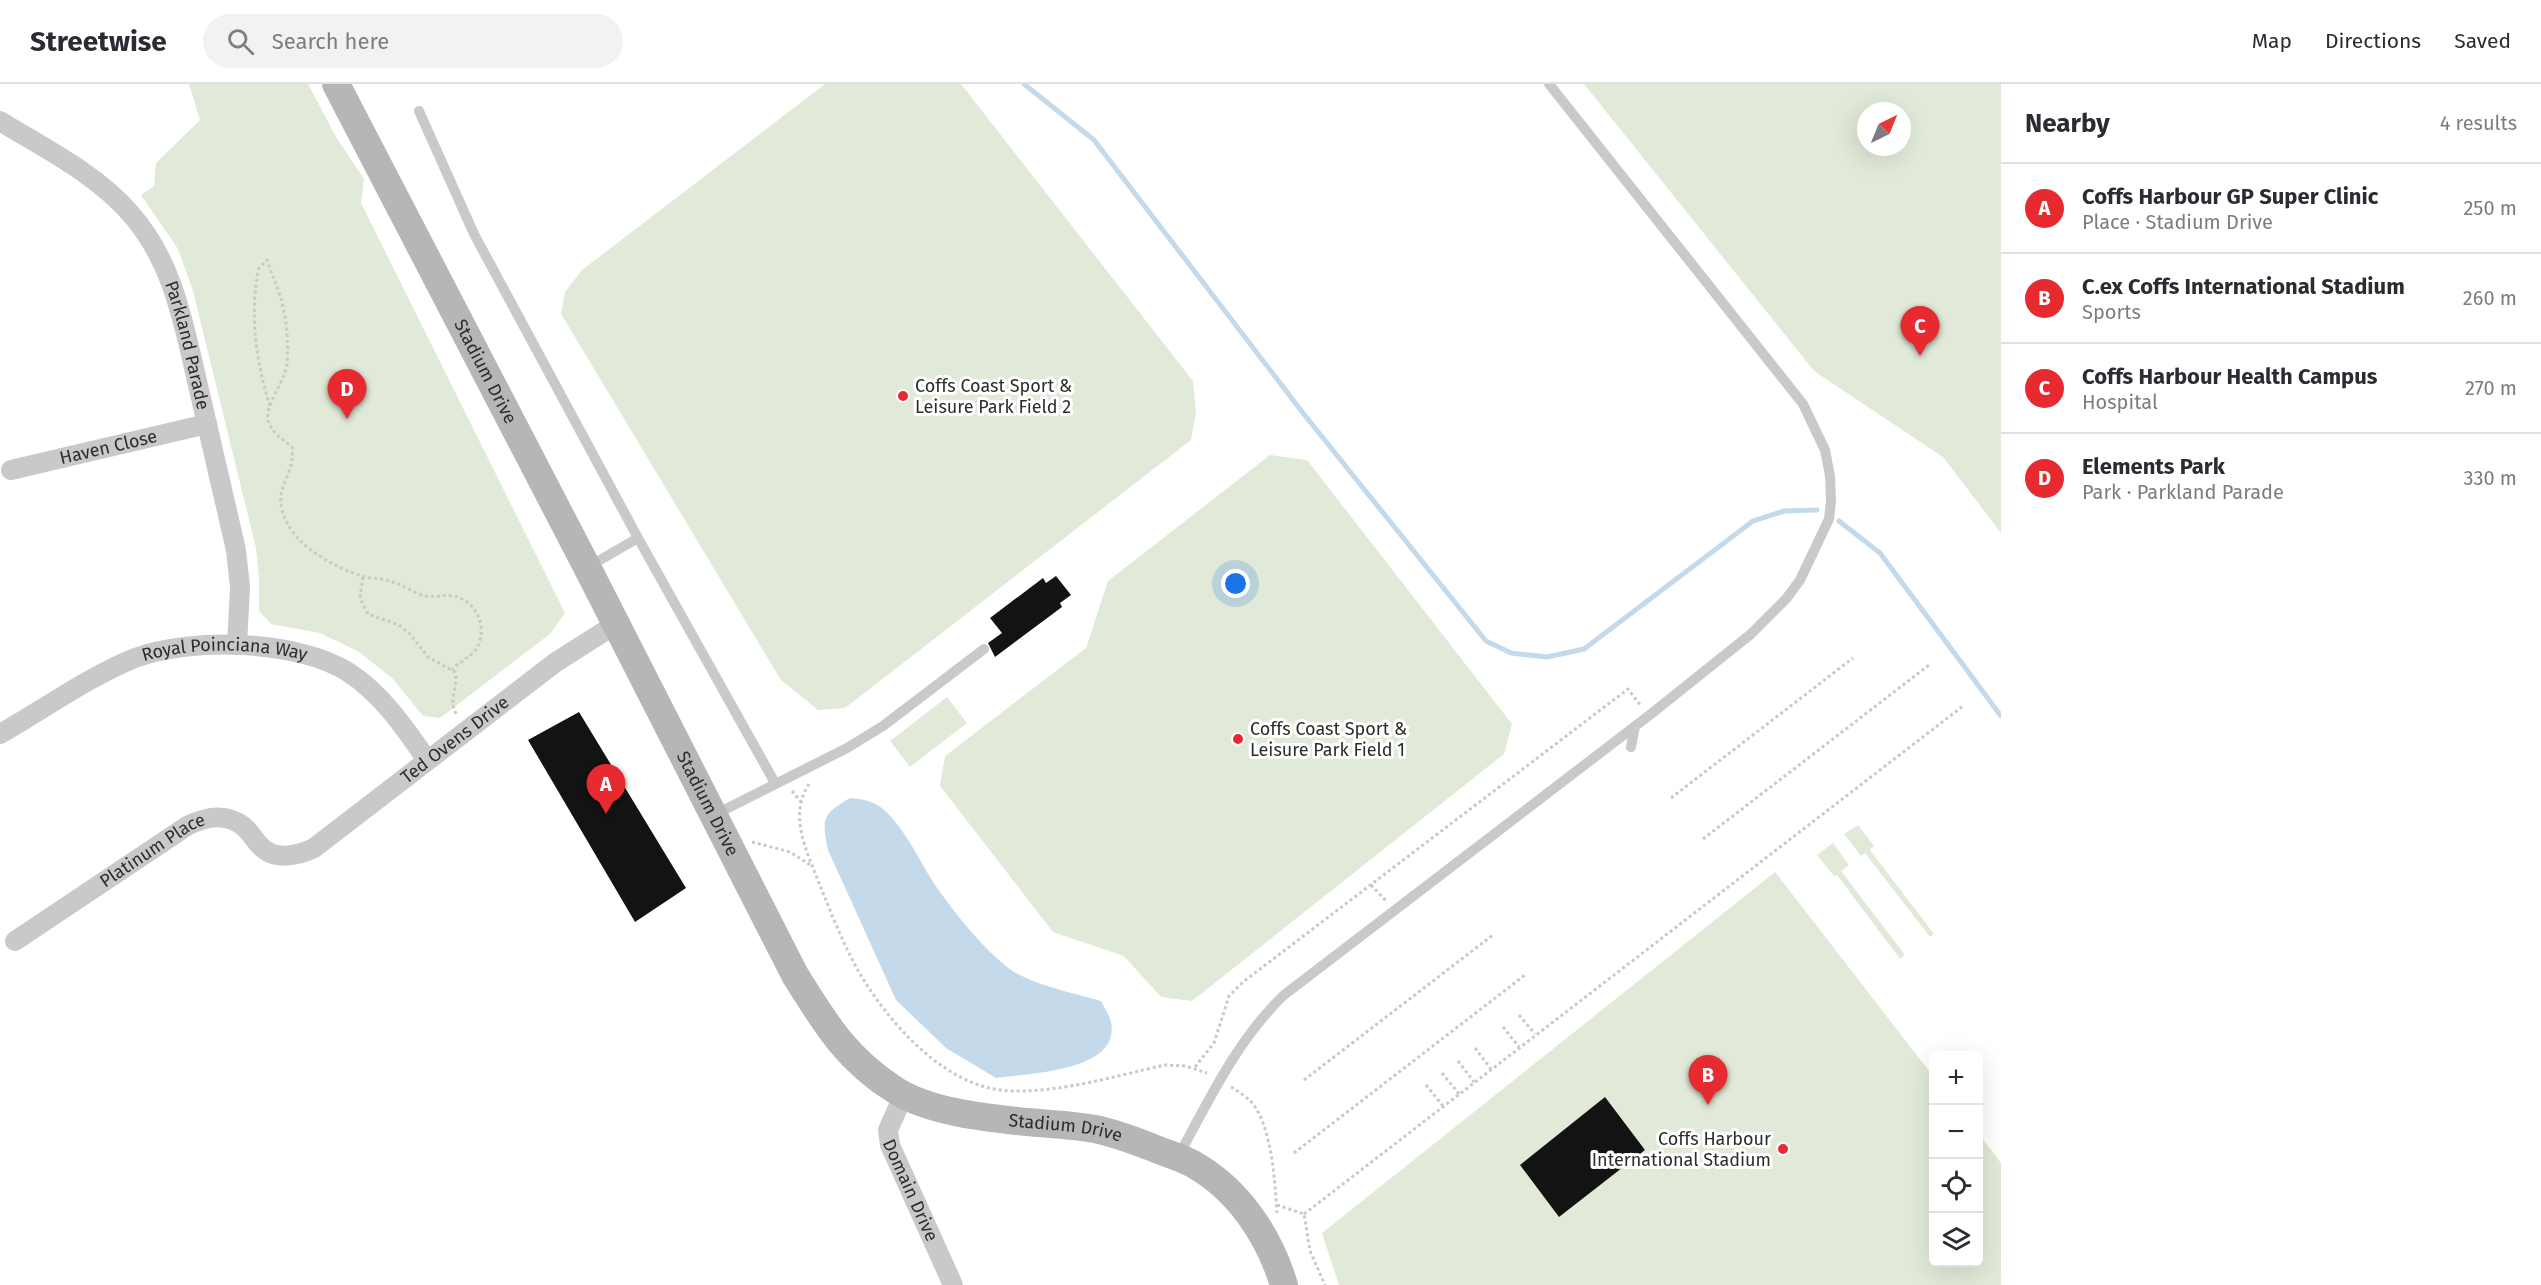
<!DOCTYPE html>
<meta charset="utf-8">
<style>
body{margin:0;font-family:"Fira Sans",sans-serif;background:#f2f2f3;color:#2b2b33}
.controls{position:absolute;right:18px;bottom:18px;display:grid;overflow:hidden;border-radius:9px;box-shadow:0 6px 24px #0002}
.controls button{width:54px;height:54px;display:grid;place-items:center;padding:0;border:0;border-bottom:2px solid #e1e1e2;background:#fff;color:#2b2b33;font:30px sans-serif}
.compass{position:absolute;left:1857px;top:18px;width:54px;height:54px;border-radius:50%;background:#fff;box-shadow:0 6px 24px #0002;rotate:43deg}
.you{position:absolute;left:1236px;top:500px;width:21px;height:21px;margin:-15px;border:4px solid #fff;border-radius:50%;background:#1a73e8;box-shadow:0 0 0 9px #1a73e833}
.badge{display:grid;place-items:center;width:39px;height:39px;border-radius:50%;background:#e62a30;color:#fff;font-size:20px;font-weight:700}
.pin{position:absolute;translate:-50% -50px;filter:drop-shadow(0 2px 3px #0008)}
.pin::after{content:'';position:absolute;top:32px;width:21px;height:18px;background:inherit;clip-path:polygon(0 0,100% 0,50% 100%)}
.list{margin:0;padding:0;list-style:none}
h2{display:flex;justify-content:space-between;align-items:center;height:78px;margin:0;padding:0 24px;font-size:26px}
h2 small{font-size:20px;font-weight:400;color:#7c7c81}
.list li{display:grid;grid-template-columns:39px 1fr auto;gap:18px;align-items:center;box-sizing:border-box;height:90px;padding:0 24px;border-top:2px solid #e1e1e2}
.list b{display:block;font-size:22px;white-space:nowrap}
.list p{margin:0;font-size:20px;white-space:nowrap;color:#7c7c81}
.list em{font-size:20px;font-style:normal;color:#7c7c81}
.icon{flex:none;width:33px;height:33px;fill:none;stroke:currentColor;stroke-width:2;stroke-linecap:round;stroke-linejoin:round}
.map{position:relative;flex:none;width:2001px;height:1201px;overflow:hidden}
header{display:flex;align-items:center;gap:36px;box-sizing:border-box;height:84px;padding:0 30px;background:#fff;border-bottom:2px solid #e1e1e2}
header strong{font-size:28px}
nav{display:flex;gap:33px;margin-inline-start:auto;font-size:21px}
.search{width:420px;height:54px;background:#f2f2f3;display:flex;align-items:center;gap:15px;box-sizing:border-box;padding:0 21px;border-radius:33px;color:#7c7c81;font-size:22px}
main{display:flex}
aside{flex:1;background:#fff}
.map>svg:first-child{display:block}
.green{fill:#e1ead8;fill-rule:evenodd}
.water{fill:#c4daeb}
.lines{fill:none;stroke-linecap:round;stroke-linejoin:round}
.stream{stroke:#c4daeb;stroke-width:5}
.building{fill:#131313}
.path{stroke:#c9c9c9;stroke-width:3;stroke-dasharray:3 3;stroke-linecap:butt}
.service{stroke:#c9c9c9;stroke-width:10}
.minor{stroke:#c9c9c9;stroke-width:20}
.secondary{stroke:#b6b6b6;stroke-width:28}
.poi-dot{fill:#e62a30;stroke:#fff;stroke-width:2}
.labels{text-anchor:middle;stroke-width:6;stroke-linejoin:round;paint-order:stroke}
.street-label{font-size:18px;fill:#2c2c2c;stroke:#fff}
.poi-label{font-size:18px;fill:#2c2c2c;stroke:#fff;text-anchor:start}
</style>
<header>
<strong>Streetwise</strong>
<div class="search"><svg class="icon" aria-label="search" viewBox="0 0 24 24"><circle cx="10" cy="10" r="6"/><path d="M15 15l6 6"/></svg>Search here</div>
<nav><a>Map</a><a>Directions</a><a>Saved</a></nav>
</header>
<main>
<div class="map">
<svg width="2001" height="1201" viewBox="0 0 2001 1201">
<rect width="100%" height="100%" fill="#fff"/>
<path class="green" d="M189 0H308L336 53 364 95 361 119 565 529 550 550 440 634 423 632 392 594 359 568 320 549 271 540 259 527V494L256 464 193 207 178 165 141 111 154 102 156 79 200 36Z
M825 0H961L1193 297 1196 328 1191 356 845 624 818 626 781 596 561 230 565 208 582 186Z
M1584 0H2001V449L1943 373 1814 287ZM1866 27H1902V63H1866Z
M1270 371 1307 376 1512 640 1504 670 1192 917 1161 913 1124 872 1053 848 940 702 945 672 1086 564 1108 497Z
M947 613 967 639 910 683 890 657Z
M1858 741 1874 762 1870 766 1934 850 1930 853 1865 769 1861 772 1844 750Z
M1833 759 1849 781 1841 787 1905 871 1900 875 1837 791 1834 792 1817 771Z
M1775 788 1933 992 1934 1178H1978L1979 1050 2001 1079V1201H1339L1322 1149Z"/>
<path class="water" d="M850 714C862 715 874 717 883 725 908 747 921 782 940 808 959 834 982 863 1007 883 1026 899 1076 910 1101 917 1104 923 1110 932 1111 938 1121 988 1028 989 996 994L946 964 896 916 828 766C822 735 821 731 850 714Z"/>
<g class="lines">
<path class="stream" d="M1024 0 1094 56 1303 329 1486 557 1511 569 1547 573 1584 565 1753 437 1784 427 1817 426
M1839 437 1880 469 2001 632"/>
</g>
<path class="building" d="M1056 492 1071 511 1060 519 1062 523 995 573 988 559 1002 549 990 534 1043 494 1046 499Z
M579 628 686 804 635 838 528 656Z
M1605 1013 1645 1066 1559 1133 1520 1081Z"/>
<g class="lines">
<path class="path" d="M270 322C256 278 249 229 259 184L267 176C271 189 276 199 280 211 286 231 289 259 287 280 285 298 265 320 268 336 271 349 284 356 292 363 296 394 270 403 286 437 299 464 334 483 362 492 371 495 383 494 393 498 404 501 415 510 426 512 439 514 450 508 462 515 479 523 486 545 478 562 472 574 460 576 452 586
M363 493 360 514 368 530 399 541 410 550 428 573 455 588C459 604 447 616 457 631
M809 700C788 733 807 767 819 799 831 829 844 862 860 890 887 935 931 986 982 1002 1031 1018 1114 992 1165 981L1185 982 1207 989
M792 707 801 718
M1671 714 1853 574
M1703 755 1929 581
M752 758 790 768 812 782
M1371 801 1386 817
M1519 931 1535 950
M1503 943 1519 963
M1475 964 1491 985
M1458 977 1474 998
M1195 983 1214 959 1229 912 1243 898 1628 605 1641 622
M1442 989 1459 1010
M1304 996 1493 851
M1426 1001 1443 1022
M1231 1003C1239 1008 1247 1013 1253 1020 1272 1045 1275 1098 1277 1129
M1294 1069 1525 891
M1277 1121 1304 1130 1310 1167 1325 1201
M1304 1130 1963 622"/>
<path class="service" d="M419 27 474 150 638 454 775 699
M588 483 638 454
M1631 663 1635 642
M714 731 847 664 883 642 984 565
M1178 1073C1209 1016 1237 956 1284 911L1651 630 1751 550 1786 515 1800 496 1829 435 1831 417 1830 392 1825 366 1803 320 1549 0"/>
<g class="minor">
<path id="s1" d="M0 37C45 65 95 89 130 129 175 179 185 247 200 310 212 362 224 414 236 466L240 503 237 561"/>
<path id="s2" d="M11 386 207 340"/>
<path id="s3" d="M0 650C44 625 88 593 135 574 191 553 297 556 348 588 381 609 405 644 427 676"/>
<path id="s4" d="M15 857 187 742C205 733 225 728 243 742 252 749 256 760 265 766 278 776 300 771 314 764L556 578 616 540"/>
<path id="s5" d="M904 1010 888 1046 890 1061 953 1201"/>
</g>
<path class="secondary" id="s6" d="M336 0 587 483 795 891C825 939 846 975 895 1006 929 1028 987 1034 1027 1038 1049 1040 1073 1041 1095 1045 1114 1049 1133 1056 1151 1063 1165 1069 1180 1073 1193 1080 1239 1106 1269 1152 1284 1201"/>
</g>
<g class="poi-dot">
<circle cx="903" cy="312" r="6"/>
<circle cx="1238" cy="655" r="6"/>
<circle cx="1783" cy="1065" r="6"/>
</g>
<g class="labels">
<g class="street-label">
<text dy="6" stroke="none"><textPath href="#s1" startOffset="306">Parkland Parade</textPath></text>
<text dy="6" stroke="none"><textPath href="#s6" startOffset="324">Stadium Drive</textPath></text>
<text dy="6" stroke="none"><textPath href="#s2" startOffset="100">Haven Close</textPath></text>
<text dy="6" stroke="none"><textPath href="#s3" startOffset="246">Royal Poinciana Way</textPath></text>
<text dy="6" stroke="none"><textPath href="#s4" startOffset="528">Ted Ovens Drive</textPath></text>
<text dy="6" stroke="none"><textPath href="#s6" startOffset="810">Stadium Drive</textPath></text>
<text dy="6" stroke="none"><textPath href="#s4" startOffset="165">Platinum Place</textPath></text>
<text dy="6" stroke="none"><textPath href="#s6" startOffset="1332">Stadium Drive</textPath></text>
<text dy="6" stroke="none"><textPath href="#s5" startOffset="104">Domain Drive</textPath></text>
</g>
<g class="poi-label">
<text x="915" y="308">Coffs Coast Sport &amp;<tspan x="915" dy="21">Leisure Park Field 2</tspan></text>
<text x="1250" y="651">Coffs Coast Sport &amp;<tspan x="1250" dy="21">Leisure Park Field 1</tspan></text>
<text x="1771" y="1061" text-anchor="end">Coffs Harbour<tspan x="1771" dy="21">International Stadium</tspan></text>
</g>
</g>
</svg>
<div class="controls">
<button>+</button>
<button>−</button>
<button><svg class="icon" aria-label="locate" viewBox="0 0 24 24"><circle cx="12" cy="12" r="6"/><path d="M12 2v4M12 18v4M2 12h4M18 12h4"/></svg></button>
<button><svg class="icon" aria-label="layers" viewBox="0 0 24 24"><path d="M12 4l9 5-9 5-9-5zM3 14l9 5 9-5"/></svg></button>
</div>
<svg class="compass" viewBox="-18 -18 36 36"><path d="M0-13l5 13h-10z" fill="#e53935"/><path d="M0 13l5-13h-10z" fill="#7c7c81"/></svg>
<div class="you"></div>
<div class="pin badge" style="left:606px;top:730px">A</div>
<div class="pin badge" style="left:1708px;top:1021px">B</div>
<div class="pin badge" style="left:1920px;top:272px">C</div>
<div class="pin badge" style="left:347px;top:335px">D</div>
</div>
<aside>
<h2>Nearby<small>4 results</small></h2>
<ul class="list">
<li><span class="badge">A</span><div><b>Coffs Harbour GP Super Clinic</b><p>Place · Stadium Drive</p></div><em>250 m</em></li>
<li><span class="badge">B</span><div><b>C.ex Coffs International Stadium</b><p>Sports</p></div><em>260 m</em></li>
<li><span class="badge">C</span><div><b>Coffs Harbour Health Campus</b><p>Hospital</p></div><em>270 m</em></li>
<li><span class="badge">D</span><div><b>Elements Park</b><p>Park · Parkland Parade</p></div><em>330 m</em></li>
</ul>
</aside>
</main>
